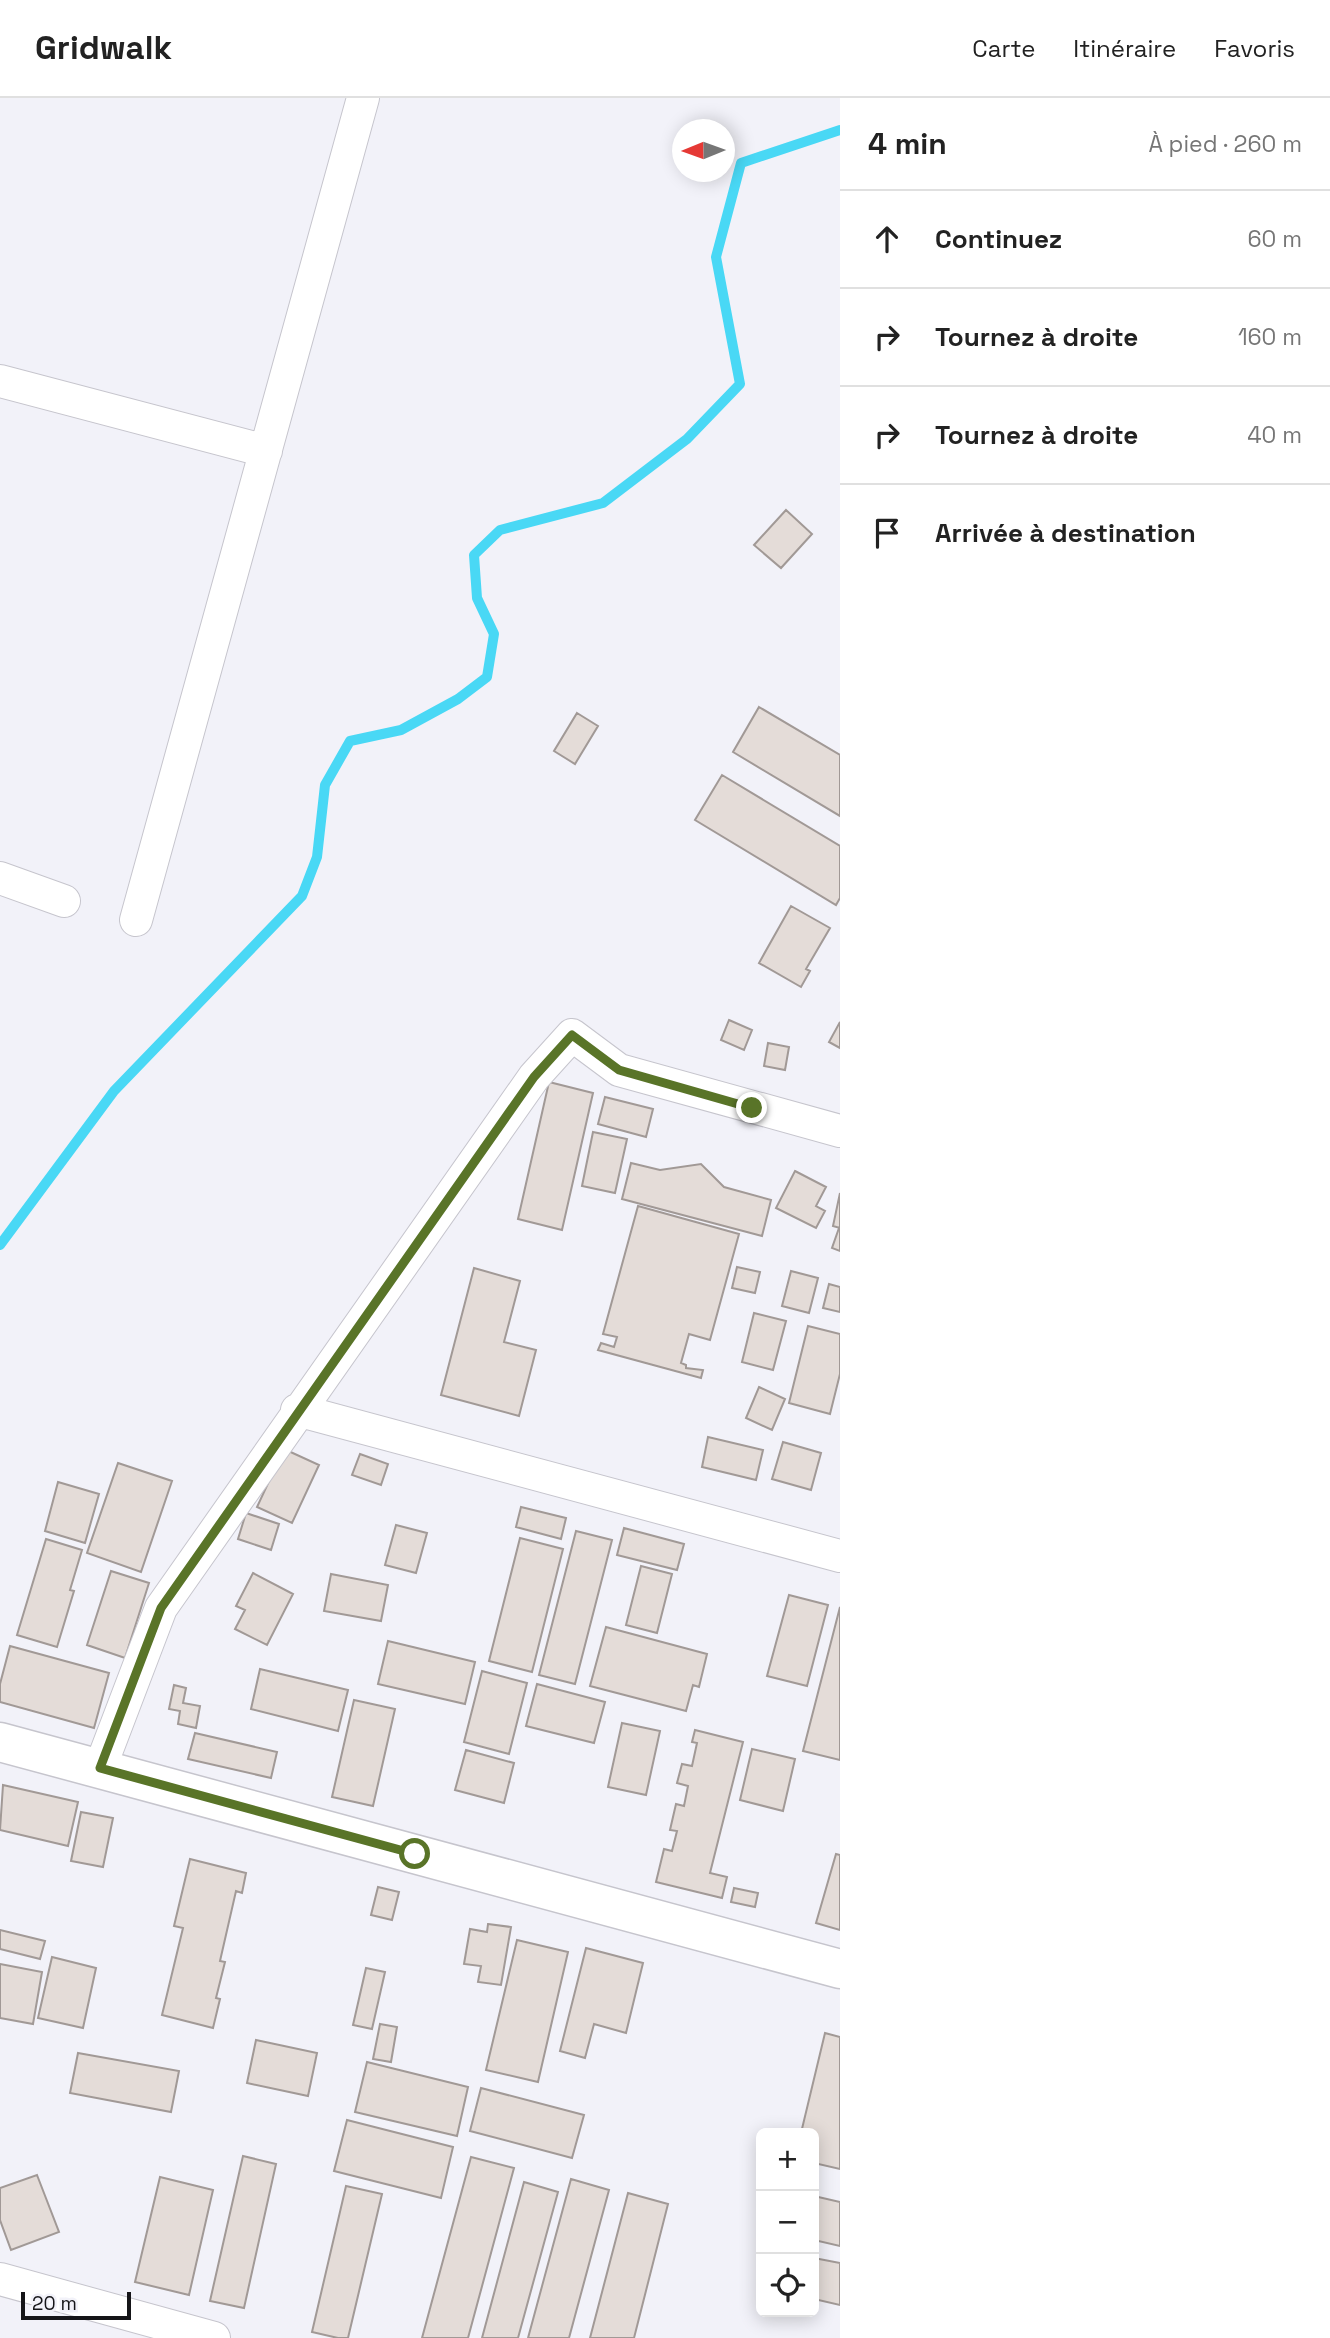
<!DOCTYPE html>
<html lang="fr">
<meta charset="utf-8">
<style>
body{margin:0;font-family:"Space Grotesk",sans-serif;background:#f2f2f2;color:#222}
.controls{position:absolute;right:21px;bottom:21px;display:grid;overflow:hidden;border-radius:10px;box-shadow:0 4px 18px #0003}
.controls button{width:63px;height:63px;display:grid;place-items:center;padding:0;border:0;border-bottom:2px solid #e0e0e0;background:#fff;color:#222;font:35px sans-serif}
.compass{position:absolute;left:672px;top:21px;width:63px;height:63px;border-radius:50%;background:#fff;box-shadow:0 4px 18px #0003;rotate:269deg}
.scale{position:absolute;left:21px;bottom:18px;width:110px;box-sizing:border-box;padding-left:7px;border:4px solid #151518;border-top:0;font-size:19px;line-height:24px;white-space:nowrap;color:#151518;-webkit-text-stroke:5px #f2f2f9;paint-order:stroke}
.stop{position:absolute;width:21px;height:21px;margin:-16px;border:5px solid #597428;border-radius:50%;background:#fff}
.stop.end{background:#597428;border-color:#fff;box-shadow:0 2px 7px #0008}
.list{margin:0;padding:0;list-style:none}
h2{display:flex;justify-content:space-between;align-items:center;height:91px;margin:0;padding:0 28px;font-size:30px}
h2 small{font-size:23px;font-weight:400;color:#767676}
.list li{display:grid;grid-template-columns:46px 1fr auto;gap:21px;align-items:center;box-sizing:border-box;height:98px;padding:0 28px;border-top:2px solid #e0e0e0}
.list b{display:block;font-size:26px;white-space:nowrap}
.list em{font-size:23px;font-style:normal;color:#767676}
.icon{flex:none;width:38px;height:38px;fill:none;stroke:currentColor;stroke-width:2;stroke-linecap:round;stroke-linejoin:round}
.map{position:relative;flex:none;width:840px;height:2240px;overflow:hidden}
header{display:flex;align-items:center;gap:42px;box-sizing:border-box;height:98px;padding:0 35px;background:#fff;border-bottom:2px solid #e0e0e0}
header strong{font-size:33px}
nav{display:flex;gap:38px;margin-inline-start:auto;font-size:24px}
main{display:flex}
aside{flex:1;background:#fff}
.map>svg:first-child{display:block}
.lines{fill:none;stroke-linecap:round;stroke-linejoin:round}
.stream{stroke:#49d8f5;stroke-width:10}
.building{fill:#e4dcd8;stroke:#a19996;stroke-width:2}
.minor-casing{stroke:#c6c5cd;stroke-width:34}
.tertiary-casing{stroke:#c6c5cd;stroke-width:41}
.minor{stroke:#fff;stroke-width:32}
.tertiary{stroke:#fff;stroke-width:38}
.route{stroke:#597428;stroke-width:9}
</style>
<header>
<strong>Gridwalk</strong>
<nav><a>Carte</a><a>Itinéraire</a><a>Favoris</a></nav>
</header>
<main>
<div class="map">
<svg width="840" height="2240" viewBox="0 0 840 2240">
<rect width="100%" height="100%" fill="#f2f2f9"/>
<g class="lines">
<path class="stream" d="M0 1147 114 993 302 798 317 759 325 687 350 643 401 632 458 601 487 579 494 536 477 500 474 457 500 432 603 405 687 341 740 286 716 159 741 65 840 32"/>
</g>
<path class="building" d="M786 412 812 436 781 470 754 447Z
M759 609 840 657V718L733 654Z
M577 615 598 628 575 666 554 653Z
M722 677 840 748V800L836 807 695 722Z
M791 808 830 830 806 871 810 873 801 889 759 865Z
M729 922 752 932 744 952 721 942Z
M840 924V950L829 944Z
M768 945 789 949 785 972 764 968Z
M549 984 593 995 562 1132 518 1121Z
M605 999 653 1011 646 1039 598 1026Z
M593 1034 627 1041 615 1095 582 1088Z
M631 1065 660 1072 701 1066 724 1089 771 1102 762 1138 622 1101Z
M795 1073 826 1089 816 1108 825 1113 816 1130 776 1110Z
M840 1095V1130L833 1128Z
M638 1108 739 1136 710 1242 689 1236 681 1265 686 1267V1270L703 1272 701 1280 598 1252 601 1245 614 1249 617 1239 603 1236Z
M839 1130 840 1131V1153L832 1150Z
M737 1169 760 1174 755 1195 732 1190Z
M474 1170 520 1183 504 1244 536 1252 519 1318 441 1297Z
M791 1173 818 1180 809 1215 782 1208Z
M829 1186 840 1189V1214L823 1210Z
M754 1215 786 1223 773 1272 742 1264Z
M808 1228 840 1236V1276L830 1316 789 1305Z
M759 1289 785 1301 772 1332 746 1320Z
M708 1339 763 1352 756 1382 702 1369Z
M783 1344 821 1355 811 1392 772 1381Z
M284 1351 319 1367 292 1425 257 1409Z
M360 1356 388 1366 381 1387 352 1377Z
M118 1365 172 1383 141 1474 87 1455Z
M58 1384 99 1396 85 1445 45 1433Z
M521 1409 566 1420 561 1441 516 1429Z
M246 1415 279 1426 271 1452 238 1441Z
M396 1427 427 1435 416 1475 385 1467Z
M624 1430 684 1446 677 1472 617 1457Z
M576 1433 612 1442 575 1586 539 1577Z
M520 1440 563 1451 532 1574 489 1563Z
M46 1441 82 1452 70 1492 74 1493 57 1549 17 1537Z
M641 1468 672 1476 657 1535 626 1527Z
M111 1473 149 1485 125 1560 87 1547Z
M253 1475 293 1496 267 1547 235 1531 245 1512 236 1508Z
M331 1476 388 1487 381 1523 324 1513Z
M789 1497 828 1507 807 1588 767 1578Z
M840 1509V1662L803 1653Z
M606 1529 707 1556 699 1589 693 1587 686 1613 590 1588Z
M388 1543 475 1564 465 1606 378 1586Z
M10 1548 109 1575 94 1630 0 1604V1586Z
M260 1571 348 1592 338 1633 251 1611Z
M482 1573 527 1585 509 1656 464 1644Z
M537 1586 605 1604 594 1645 526 1628Z
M174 1587 186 1590 183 1605 200 1608 196 1630 178 1626 180 1613 169 1611Z
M354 1602 395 1611 373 1708 332 1699Z
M622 1625 660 1633 646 1697 608 1689Z
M695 1632 743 1644 710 1775 727 1779 722 1800 656 1784 664 1751 672 1753 677 1733 670 1732 676 1706 684 1708 688 1688 677 1685 682 1666 692 1668 697 1645 692 1644Z
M195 1635 277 1654 271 1680 188 1661Z
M752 1651 795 1661 783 1713 740 1702Z
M466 1652 514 1665 504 1705 455 1692Z
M3 1687 78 1704 68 1748 0 1732Z
M81 1714 113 1720 103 1769 71 1763Z
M836 1756 840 1757V1832L816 1825Z
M190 1761 246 1775 242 1795 236 1793 220 1863 225 1864 216 1900 220 1901 213 1930 162 1917 183 1830 174 1828Z
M378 1789 399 1794 392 1822 371 1817Z
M734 1790 758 1795 755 1809 731 1804Z
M488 1826 511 1829 501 1887 478 1884 481 1868 464 1866 470 1831 487 1834Z
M0 1832 45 1843 40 1861 0 1851Z
M517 1842 568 1854 538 1984 486 1972Z
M586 1850 643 1865 626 1935 594 1926 585 1960 560 1953Z
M52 1859 96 1870 83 1930 38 1920Z
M0 1866 42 1874 33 1926 0 1920Z
M366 1870 385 1874 372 1931 353 1927Z
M380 1926 397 1929 391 1964 373 1961Z
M825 1935 840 1939V2071L814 2065V2035H801Z
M256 1942 317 1955 308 1998 247 1985Z
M78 1955 179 1973 171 2014 70 1995Z
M367 1964 468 1989 457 2038 355 2014Z
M481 1990 584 2017 572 2060 470 2033Z
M347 2022 453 2049 441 2100 334 2073Z
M243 2058 276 2066 244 2210 210 2203Z
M471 2059 514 2070 468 2240H422Z
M37 2077 59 2134 11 2152 0 2122V2090Z
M160 2079 213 2092 189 2197 135 2184Z
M571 2081 609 2092 569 2240H528Z
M524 2084 558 2094 518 2240H482Z
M346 2088 382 2096 348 2240H338L312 2234Z
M628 2095 668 2106 634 2240H590Z
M814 2098 840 2104V2148L814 2142Z
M814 2160 840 2165V2207L814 2201Z"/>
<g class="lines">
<g class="minor-casing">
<path id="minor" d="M0 283 266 353
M0 780 64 803
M136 822 363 0
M297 1312 840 1458
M100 1670 161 1510 534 979 572 937 619 972 840 1033
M0 2181 214 2240"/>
</g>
<g class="tertiary-casing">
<path id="tertiary" d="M0 1644 840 1871"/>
</g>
<use href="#minor" class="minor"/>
<use href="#tertiary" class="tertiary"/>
</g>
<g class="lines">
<path class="route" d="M415 1756 100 1670 161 1510 534 979 572 937 619 972 752 1010"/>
</g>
</svg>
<div class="controls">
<button>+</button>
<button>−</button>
<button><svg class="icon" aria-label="locate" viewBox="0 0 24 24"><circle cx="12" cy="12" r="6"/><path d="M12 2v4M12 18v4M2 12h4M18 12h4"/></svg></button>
</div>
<svg class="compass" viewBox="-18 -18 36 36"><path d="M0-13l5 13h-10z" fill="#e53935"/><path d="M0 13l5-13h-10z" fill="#767676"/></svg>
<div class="scale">20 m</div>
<div class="stop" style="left:415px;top:1756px"></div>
<div class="stop end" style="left:752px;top:1010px"></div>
</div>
<aside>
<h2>4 min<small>À pied · 260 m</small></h2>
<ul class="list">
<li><svg class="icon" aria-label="ahead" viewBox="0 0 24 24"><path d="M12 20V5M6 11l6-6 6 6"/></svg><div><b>Continuez</b></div><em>60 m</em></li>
<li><svg class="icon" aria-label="right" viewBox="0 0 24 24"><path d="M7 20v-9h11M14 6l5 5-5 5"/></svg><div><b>Tournez à droite</b></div><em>160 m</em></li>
<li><svg class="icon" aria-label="right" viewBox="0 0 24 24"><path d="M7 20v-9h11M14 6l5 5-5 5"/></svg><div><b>Tournez à droite</b></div><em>40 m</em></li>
<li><svg class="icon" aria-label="arrive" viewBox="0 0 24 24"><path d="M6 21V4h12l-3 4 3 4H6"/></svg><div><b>Arrivée à destination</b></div></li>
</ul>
</aside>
</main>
